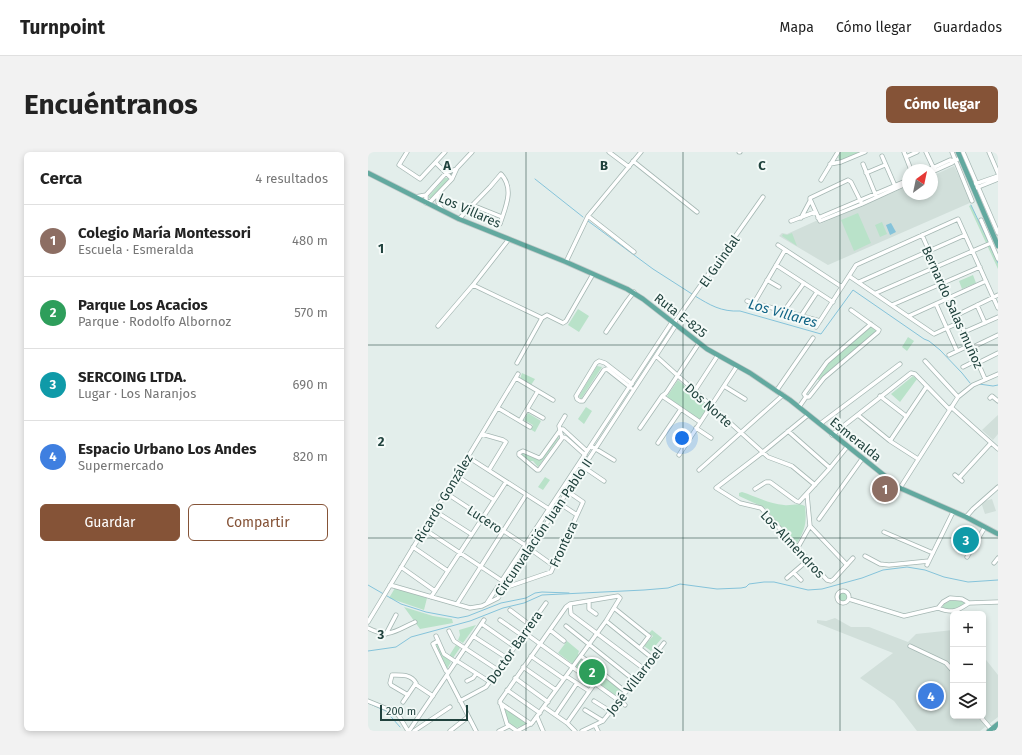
<!DOCTYPE html>
<html lang="es">
<meta charset="utf-8">
<style>
body{margin:0;font-family:"Fira Sans",sans-serif;background:#f2f2f2;color:#222}
.controls{position:absolute;right:12px;bottom:12px;display:grid;overflow:hidden;border-radius:6px;box-shadow:0 2px 6px #0003}
.controls button{width:36px;height:36px;display:grid;place-items:center;padding:0;border:0;border-bottom:1px solid #e0e0e0;background:#fff;color:#222;font:20px sans-serif}
.compass{position:absolute;left:534px;top:12px;width:36px;height:36px;border-radius:50%;background:#fff;box-shadow:0 2px 6px #0003;rotate:33deg}
.scale{position:absolute;left:12px;bottom:10px;width:88px;box-sizing:border-box;padding-left:4px;border:2px solid #20423d;border-top:0;font-size:11px;line-height:14px;white-space:nowrap;color:#20423d;-webkit-text-stroke:3px #f4faf8;paint-order:stroke}
.you{position:absolute;left:314px;top:286px;width:14px;height:14px;margin:-10px;border:3px solid #fff;border-radius:50%;background:#1a73e8;box-shadow:0 0 0 6px #1a73e833}
.badge{display:grid;place-items:center;width:26px;height:26px;border-radius:50%;background:#855337;color:#fff;font-size:13px;font-weight:700}
.pin{position:absolute;translate:-50% -50%;border:2px solid #fff;box-shadow:0 1px 4px #0006}
.list{margin:0;padding:0;list-style:none}
h2{display:flex;justify-content:space-between;align-items:center;height:52px;margin:0;padding:0 16px;font-size:17px}
h2 small{font-size:13px;font-weight:400;color:#767676}
.list li{display:grid;grid-template-columns:26px 1fr auto;gap:12px;align-items:center;box-sizing:border-box;height:72px;padding:0 16px;border-top:1px solid #e0e0e0}
.list b{display:block;font-size:15px;white-space:nowrap}
.list p{margin:0;font-size:13px;white-space:nowrap;color:#767676}
.list em{font-size:13px;font-style:normal;color:#767676}
.actions{display:flex;gap:8px;padding:12px 16px}
.actions a{flex:1;padding:9px 0;border:1px solid #855337;border-radius:6px;text-align:center;font-size:14px;color:#855337}
.actions .main{background:#855337;color:#fff}
.icon{flex:none;width:22px;height:22px;fill:none;stroke:currentColor;stroke-width:2;stroke-linecap:round;stroke-linejoin:round}
.map{position:relative;flex:none;width:630px;height:579px;overflow:hidden;border-radius:6px}
header{display:flex;align-items:center;gap:24px;box-sizing:border-box;height:56px;padding:0 20px;background:#fff;border-bottom:1px solid #e0e0e0}
header strong{font-size:19px}
nav{display:flex;gap:22px;margin-inline-start:auto;font-size:14px}
.intro{display:flex;align-items:center;justify-content:space-between;box-sizing:border-box;height:96px;padding:0 24px}
h1{margin:0;font-size:28px}
.button{padding:10px 18px;border-radius:6px;background:#855337;color:#fff;font-size:14px;font-weight:700}
main{display:flex;gap:24px;padding:0 24px}
aside{flex:1;background:#fff;border-radius:6px;box-shadow:0 2px 6px #0003}
.map>svg:first-child{display:block}
.built{fill:#d1dfda}
.green{fill:#b9e2c9}
.water{fill:#85c3da}
.lines{fill:none;stroke-linecap:round;stroke-linejoin:round}
.stream{stroke:#85c3da;stroke-width:1}
.minor-casing{stroke:#a5b7b3;stroke-width:5}
.major-casing{stroke:#c1cac9;stroke-width:6}
.minor{stroke:#fff;stroke-width:3.5}
.major{stroke:#62a99f;stroke-width:4.5}
.grid{fill:none;stroke:#20423d;stroke-width:1;stroke-opacity:0.55}
.labels{text-anchor:middle;stroke-width:4;stroke-linejoin:round;paint-order:stroke}
.street-label{font-size:13px;fill:#20423d;stroke:#f4faf8}
.water-label{font-size:14px;font-style:italic;fill:#126586;stroke:#f4faf8}
.grid-label{font-size:13px;text-anchor:middle;font-weight:bold;fill:#20423d;stroke:#f4faf8;stroke-width:4;stroke-linejoin:round;paint-order:stroke}
</style>
<header>
<strong>Turnpoint</strong>
<nav><a>Mapa</a><a>Cómo llegar</a><a>Guardados</a></nav>
</header>
<div class="intro"><h1>Encuéntranos</h1><a class="button">Cómo llegar</a></div>
<main>
<aside>
<h2>Cerca<small>4 resultados</small></h2>
<ul class="list">
<li><span class="badge" style="background:#8d6e63">1</span><div><b>Colegio María Montessori</b><p>Escuela · Esmeralda</p></div><em>480 m</em></li>
<li><span class="badge" style="background:#2e9e5b">2</span><div><b>Parque Los Acacios</b><p>Parque · Rodolfo Albornoz</p></div><em>570 m</em></li>
<li><span class="badge" style="background:#0f9aa8">3</span><div><b>SERCOING LTDA.</b><p>Lugar · Los Naranjos</p></div><em>690 m</em></li>
<li><span class="badge" style="background:#3f7fe0">4</span><div><b>Espacio Urbano Los Andes</b><p>Supermercado</p></div><em>820 m</em></li>
</ul>
<div class="actions"><a class="main">Guardar</a><a>Compartir</a></div>
</aside>
<div class="map">
<svg width="630" height="579" viewBox="0 0 630 579">
<rect width="100%" height="100%" fill="#e3eeeb"/>
<path class="built" d="M586 14 604 50 460 113 411 84 414 81 419 82 450 68 452 72 540 34V42H564V24Z
M630 263V282L625 288 614 278Z
M624 347 628 359 617 362 613 350Z
M467 466 483 475H501L540 490 548 482 585 478V564H615V504L630 523V565L612 579H549L526 549 492 526 525 501 449 471V468L458 469Z"/>
<path class="green" d="M473 0H491L472 9 470 5Z
M77 26H80V28L64 46H61V44Z
M603 53 630 111V117L601 54Z
M490 61 503 91 486 99 473 68Z
M514 70 519 82 512 85 507 73Z
M424 81 429 94 414 84 415 82 419 83Z
M605 123 608 131 594 137 591 129Z
M210 157 221 164 211 180 200 173Z
M503 174 509 179 451 228 448 227 460 211Z
M540 185 546 189 539 199 534 195Z
M229 214 234 215 213 247 211 244Z
M154 221 167 227 163 233 152 227Z
M545 224 549 227 532 250 523 242Z
M310 228 341 256 332 269 298 246Z
M218 255 224 259 216 272 210 267Z
M160 261 173 269 167 280 162 277 165 273 156 268Z
M190 285 191 286 170 315 165 309H161L152 303 154 301 171 308 173 307Z
M177 325 182 328 175 338 170 335Z
M374 340C387 344 401 352 416 353 424 354 430 350 437 354 439 372 437 377 428 393L397 356 371 344V341Z
M27 436 59 446 56 458 21 446Z
M470 445a5 5 0 1 1 10 0a5 5 0 1 1-10 0Z
M582 449H593L597 451C588 458 585 460 574 456L576 452Z
M36 455 65 464 84 467 85 471 52 477Z
M108 473 95 491 90 488 92 483 91 478Z
M284 478 294 486 283 499 276 494 285 484 281 481Z
M199 489 211 499 210 502 254 538 249 545 190 501Z
M69 491 75 503 83 510 79 517 66 493Z
M88 493 92 496 85 506 81 504Z
M134 554 159 572 148 576 142 574Z"/>
<path class="water" d="M523 71 528 80 522 83 518 73Z"/>
<g class="lines">
<path class="stream" d="M167 27 215 65
M603 53 621 91
M220 69 285 117 324 142
M622 94 630 111
M327 144C342 153 353 160 372 159L453 182 485 138 556 187 561 189 572 198 594 221 602 231
M611 232 625 234 630 233
M0 433 33 452 58 460 90 466 100 464 133 451 158 446 167 441 174 440 201 441
M0 499 28 495 43 485 102 469 135 456 156 451 174 443 276 438 300 436 312 432 349 437 373 436 378 435 381 432 396 430H406L440 438 454 437 494 426 515 418 539 415 557 418 576 425 600 430 630 428
M0 551 18 559 32 575"/>
<g class="minor-casing">
<path id="minor" d="M39 0 31 13 52 27 77 0
M241 0 261 15
M371 0H372
M536 0 543 18
M558 0 566 17
M584 0 604 49
M595 0 630 81
M621 0 630 21
M514 4 527 34
M538 5 549 0
M265 9 329 60
M68 11 84 27
M462 12 473 10 497 0
M495 12 508 44
M560 18 582 8 586 9
M564 20 584 11 586 9 592 6
M498 21 517 13
M453 28 470 0
M607 32 630 24
M608 36 630 27
M70 42V50L74 58
M58 43V51L63 49 84 27 89 16 104 0
M47 45 58 43 78 21 88 17
M494 52 483 30 480 28 442 46V47L452 69 494 52 540 31
M104 53 134 65
M220 64 266 100
M433 66 442 49
M450 66 540 28
M91 67 122 35 133 22C147 37 137 56 132 72
M613 68 630 107
M423 69 447 60
M554 83 617 227
M410 93 474 135
M198 110 220 64 273 0
M408 113 465 150
M481 124 566 182 592 170
M399 128 411 135
M491 130 597 83
M105 133 141 87
M508 141 623 91
M379 149 452 169
M386 151 417 98
M568 152 589 199
M524 153 612 115
M609 153 617 171
M416 159 436 131
M589 163 630 143
M433 164 449 140
M541 164 618 129
M306 171 395 45
M70 174 105 133 174 166
M448 175 488 113 590 67 630 156
M238 180 259 149 266 140
M596 180 630 165
M603 196 630 183
M581 203 602 193
M288 204 400 305 424 314 447 333
M557 209 590 245
M149 211 174 166 179 163 195 171 198 169 225 122
M610 211 630 201
M595 215 609 208
M148 226 185 248
M356 234 377 247
M263 236 239 217 236 218 215 249H212L209 247 208 244 228 211 231 209 237 211 264 232
M409 238 445 186
M326 240 350 203
M294 244 332 270
M512 244 538 264
M438 245 436 242 459 210 503 172
M622 246 624 244 630 249
M431 255 438 245H441L456 226 510 180 511 178 483 158
M583 255 630 297
M130 256 162 275
M159 257 175 266
M440 263 395 300 348 336 372 351 393 356 459 428 463 429 466 427 485 406
M490 263 522 289 550 307
M152 269 170 239
M452 272 532 212
M272 276 294 244 298 241 331 191
M328 276 343 286
M420 279 462 316
M114 282 135 288 138 290 121 318
M464 283 543 221 547 222 581 257
M194 286 191 274 197 264
M522 289 559 234
M290 291 313 257
M223 294 246 308
M217 303 198 286 195 285 171 318H169L151 303V301L155 299 171 306 173 305 193 277H195L219 299
M311 303 369 214
M100 305 181 357
M211 312 236 329
M331 318 415 243
M587 323 594 329
M89 324 126 348
M591 326 623 291
M532 336 590 245 605 233 630 222
M387 337 398 330H402L428 349 431 350 462 316 479 295
M78 341 157 393
M191 351 209 363
M67 359 103 382
M598 365 605 357 630 335
M451 367 494 307
M442 374 479 413
M56 377 142 434 183 420 215 350 199 339
M516 380 565 401
M45 395 80 419
M162 397 186 414
M429 397 442 374 439 342
M497 404 512 412 521 413 561 409
M599 405 617 375
M626 411 630 406
M559 413 585 360
M33 415 67 439
M426 421 433 428
M419 426 440 408
M22 433 102 456 114 454 130 446 308 173
M469 445a6 6 0 1 1 12 0a6 6 0 1 1-12 0Z
M63 445 138 330
M481 447 536 464 570 456 575 450 582 446 594 447 601 451 630 450
M221 449V457L228 462
M119 451 304 170
M89 452 158 343
M202 452 203 462 275 516
M246 456 281 484 272 496
M570 456C585 462 589 459 601 451
M142 458 162 473
M132 468 155 484
M238 469 284 506
M0 470 150 222
M114 472 147 495
M198 474 266 528
M0 476C21 487 27 479 47 470
M182 478 196 489
M81 479 86 489 130 518
M157 481 257 553
M18 482 28 463
M68 484 76 502 88 510
M105 484 139 506
M70 489 65 492 78 519 81 520
M542 494 578 511 585 519
M163 504 196 527
M213 504 258 540
M89 509 122 530
M155 515 188 538
M79 523 108 579
M198 524 221 539
M147 526 180 550
M99 529 105 526 108 522
M47 532 65 544
M139 538 172 561
M0 549 27 560 31 564 40 579
M92 549 118 535 178 451
M226 549 242 559
M35 550 48 531C43 522 33 523 24 523L22 531 23 533 40 543
M132 551 163 572
M176 555 199 571 207 579
M217 558 235 569
M188 562 209 531
M612 564 623 577 622 579
M169 565 175 579
M199 571 227 531
M227 573 230 579
M41 579 116 468
M46 579 82 555
M82 579 100 565
M131 579 141 574
M149 579 164 571 238 469 252 446 250 444 202 452 198 455 132 549 139 572 149 579
M214 579 235 569 296 491"/>
</g>
<g class="major-casing">
<path id="major" d="M590 0 630 94
M0 21 91 67 198 110 259 137 275 147 339 197 382 221 422 248 532 336 598 365 630 382
M621 579 630 572
M628 579 630 577"/>
</g>
<use href="#minor" class="minor"/>
<use href="#major" class="major"/>
</g>
<path class="grid" d="M158 0V579M315 0V579M472 0V579M0 193H630M0 386H630"/>
<g class="labels">
<g class="street-label">
<text transform="translate(102 58) rotate(24)" y="5">Los Villares</text>
<text transform="translate(351 109) rotate(-55)" y="5">El Guindal</text>
<text transform="translate(585 155) rotate(66)" y="5">Bernardo Salas muñoz</text>
<text transform="translate(313 163) rotate(38)" y="5">Ruta E-825</text>
<text transform="translate(341 253) rotate(42)" y="5">Dos Norte</text>
<text transform="translate(488 287) rotate(39)" y="5">Esmeralda</text>
<text transform="translate(75 346) rotate(-59)" y="5">Ricardo González</text>
<text transform="translate(117 367) rotate(33)" y="5">Lucero</text>
<text transform="translate(175 375) rotate(-56)" y="5">Circunvalación Juan Pablo II</text>
<text transform="translate(195 392) rotate(-65)" y="5">Frontera</text>
<text transform="translate(425 392) rotate(47)" y="5">Los Almendros</text>
<text transform="translate(146 495) rotate(-55)" y="5">Doctor Barrera</text>
<text transform="translate(266 529) rotate(-52)" y="5">José Villarroel</text>
</g>
<g class="water-label">
<text transform="translate(415 161) rotate(16)" y="5">Los Villares</text>
</g>
</g>
<g class="grid-label">
<text x="79" y="18">A</text>
<text x="236" y="18">B</text>
<text x="394" y="18">C</text>
<text x="13" y="101">1</text>
<text x="13" y="294">2</text>
<text x="13" y="487">3</text>
</g>
</svg>
<div class="controls">
<button>+</button>
<button>−</button>
<button><svg class="icon" aria-label="layers" viewBox="0 0 24 24"><path d="M12 4l9 5-9 5-9-5zM3 14l9 5 9-5"/></svg></button>
</div>
<svg class="compass" viewBox="-18 -18 36 36"><path d="M0-13l5 13h-10z" fill="#e53935"/><path d="M0 13l5-13h-10z" fill="#767676"/></svg>
<div class="scale">200 m</div>
<div class="you"></div>
<div class="pin badge" style="left:517px;top:337px;background:#8d6e63">1</div>
<div class="pin badge" style="left:224px;top:520px;background:#2e9e5b">2</div>
<div class="pin badge" style="left:598px;top:388px;background:#0f9aa8">3</div>
<div class="pin badge" style="left:563px;top:544px;background:#3f7fe0">4</div>
</div>
</main>
